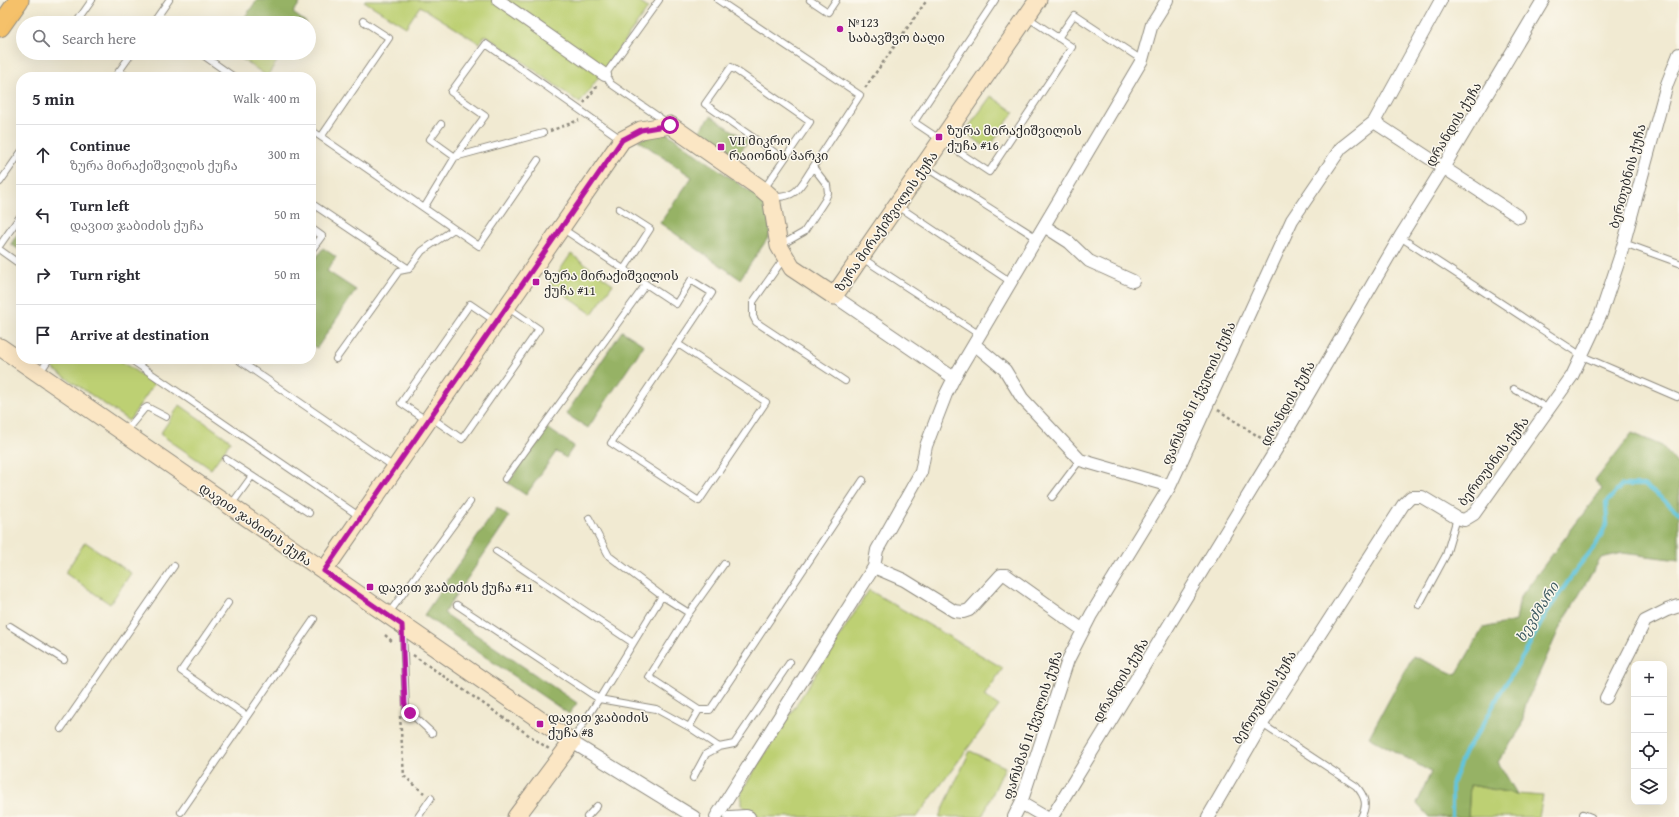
<!DOCTYPE html>
<meta charset="utf-8">
<style>
body{margin:0;font-family:"Gentium Book Plus","Noto Serif Georgian",serif;background:#f2f2f3;color:#2b2b33}
.controls{position:absolute;right:12px;bottom:12px;display:grid;overflow:hidden;border-radius:8px;box-shadow:0 4px 16px #0002}
.controls button{width:36px;height:36px;display:grid;place-items:center;padding:0;border:0;border-bottom:1px solid #e1e1e2;background:#fff;color:#2b2b33;font:20px sans-serif}
.stop{position:absolute;width:12px;height:12px;margin:-9px;border:3px solid #b5179e;border-radius:50%;background:#fff}
.stop.end{background:#b5179e;border-color:#fff;box-shadow:0 1px 4px #0008}
.list{margin:0;padding:0;list-style:none}
h2{display:flex;justify-content:space-between;align-items:center;height:52px;margin:0;padding:0 16px;font-size:17px}
h2 small{font-size:13px;font-weight:400;color:#7c7c81}
.list li{display:grid;grid-template-columns:26px 1fr auto;gap:12px;align-items:center;box-sizing:border-box;height:60px;padding:0 16px;border-top:1px solid #e1e1e2}
.list b{display:block;font-size:15px;white-space:nowrap}
.list p{margin:0;font-size:13px;white-space:nowrap;color:#7c7c81}
.list em{font-size:13px;font-style:normal;color:#7c7c81}
.icon{flex:none;width:22px;height:22px;fill:none;stroke:currentColor;stroke-width:2;stroke-linecap:round;stroke-linejoin:round}
.map{position:relative;flex:none;width:1679px;height:817px;overflow:hidden}
.search{position:absolute;background:#fff;box-shadow:0 4px 16px #0002;left:16px;top:16px;width:300px;height:44px;display:flex;align-items:center;gap:10px;box-sizing:border-box;padding:0 14px;border-radius:22px;color:#7c7c81;font-size:15px}
.panel{position:absolute;background:#fff;box-shadow:0 4px 16px #0002;left:16px;top:72px;width:300px;height:292px;border-radius:16px}
.map>svg:first-child{display:block}
.green{fill:#bdd073;stroke:#747e4f}
.forest{fill:#96b265;stroke:#606e48}
.lines{fill:none;stroke-linecap:round;stroke-linejoin:round}
.stream{stroke:#60c5dd;stroke-width:4}
.lane-casing{stroke:#8e8a7e;stroke-width:8}
.street-casing{stroke:#8e8a7e;stroke-width:14}
.secondary-casing{stroke:#8e8a7e;stroke-width:19}
.primary-casing{stroke:#8e8a7e;stroke-width:21}
.path{stroke:#8e8a7e;stroke-width:2.5;stroke-dasharray:3 3;stroke-linecap:butt}
.lane{stroke:#fff;stroke-width:6}
.street{stroke:#fff;stroke-width:12}
.secondary{stroke:#fbe6c4;stroke-width:17}
.primary{stroke:#f5c16b;stroke-width:19}
.route{stroke:#b5179e;stroke-width:5}
.poi-dot{fill:#b5179e;stroke:#fbf7ec;stroke-width:1.5}
.labels{text-anchor:middle;stroke-width:3;stroke-linejoin:round;paint-order:stroke}
.poi-label{font-size:13px;fill:#2b2b2b;stroke:#fbf7ec;text-anchor:start}
.street-label{font-size:13px;fill:#2b2b2b;stroke:#fbf7ec}
.water-label{font-size:14px;font-style:italic;fill:#3b5960;stroke:#fbf7ec}
</style>
<div class="map">
<svg width="1679" height="817" viewBox="0 0 1679 817">
<rect width="100%" height="100%" fill="#fbf7ec"/>
<filter id="ink" filterUnits="userSpaceOnUse"><feTurbulence type="fractalNoise" baseFrequency=".025" numOctaves="2"/><feDisplacementMap in="SourceGraphic" scale="8" xChannelSelector="R" yChannelSelector="G"/><feConvolveMatrix kernelMatrix="1 2 1 2 8 2 1 2 1" color-interpolation-filters="sRGB"/></filter>
<filter id="wash" filterUnits="userSpaceOnUse"><feTurbulence type="fractalNoise" baseFrequency=".012" numOctaves="4" result="noise"/><feDisplacementMap in="SourceGraphic" scale="16" xChannelSelector="R" yChannelSelector="G"/><feGaussianBlur stdDeviation="0.9" result="paint"/><feColorMatrix in="noise" values="0 0 0 0 0 0 0 0 0 0 0 0 0 0 0 0 0 1.4 0 .05"/><feComposite in="paint" operator="in"/></filter>
<g filter="url(#wash)">
<rect width="100%" height="100%" fill="#f1ead2"/>
<path class="green" d="M365 0H636L648 8 580 103 486 35 479 43 420 6 406 27 364 1Z
M233 53H283L267 76Z
M991 96 1014 112 988 149 965 132Z
M571 254 613 284 592 314 550 284Z
M59 359H118L154 384 129 421 52 368Z
M180 405 231 441 211 469 160 434Z
M85 542 131 573 110 604 65 573Z
M869 590 1003 668 984 696 999 706 917 817H759L741 805V792Z
M970 751 1005 767 982 817H939Z
M1470 785 1517 794 1543 796 1539 817H1468Z"/>
<path class="forest" d="M257 0H302L293 13 307 23H251L244 18Z
M711 116 748 141 735 159 698 133Z
M664 131 769 205 770 235 740 279 660 223 692 177 638 140Z
M21 228V251L11 244Z
M323 248 336 257 327 271 356 290 317 348 311 345V265Z
M622 331 644 345 588 428 566 414Z
M547 428 574 446 566 458 556 452 526 495 508 483Z
M1632 433 1662 446 1679 466V560L1622 553 1601 558 1560 627 1526 703 1521 728 1498 762 1517 794 1470 785 1468 817H1429L1417 804 1431 772 1369 737 1413 656 1456 675 1483 628 1516 621 1520 597 1602 489 1595 481Z
M497 508 509 517 444 613 577 703 569 714 424 615Z"/>
<g class="lines">
<path class="stream" d="M1452 817V784L1465 751 1483 725 1500 693 1525 653 1547 612 1578 567 1596 545 1607 523 1606 503 1622 485H1644L1664 500 1679 513"/>
</g>
</g>
<g filter="url(#ink)">
<g class="lines">
<g class="lane-casing">
<path id="lane" d="M659 0 605 75 611 84 666 122
M718 0 860 95 813 167 827 185 828 193 825 200 804 232 781 245
M810 0 828 12 836 0
M995 0 914 122 989 172 1072 47 1027 17
M76 23 92 0
M153 23 169 0
M1058 38 1074 15 1142 60
M200 53 234 77
M119 71 128 77
M115 77 132 53
M441 124 430 139 455 157 485 116 451 92 486 44 621 139
M311 130 424 208 455 157 543 133
M321 137 389 38 363 21
M925 167 1037 238
M0 182 21 152
M764 189 810 122 731 67 705 104 784 159
M773 197C798 198 800 186 813 167
M311 203 409 269
M898 206 1011 282
M424 208 479 246 538 160
M619 209 650 229 624 269
M311 228 322 236 311 251
M563 229 676 304 691 280 712 293 611 443 699 501 766 402 678 344
M1400 237 1582 356 1677 397
M1624 243 1679 263
M0 245 21 215
M0 250 21 265
M784 258 753 302V316L756 322 845 381
M862 258 980 335
M130 359 359 516
M237 359 394 467
M336 359 399 271 409 269 422 251 454 229
M40 372 49 359
M1514 389 1549 409
M432 418 462 439 539 329 507 307
M426 420 401 403 470 304 495 321
M125 432 144 409 147 407 166 417
M226 459 309 513
M505 479 646 284
M1052 497 1080 460
M231 505 252 476
M589 518 609 556 662 596 599 699 656 709 689 727 699 710 649 677 689 613 662 596
M496 551 633 643
M228 603 181 671 247 716
M457 605 599 699 572 741
M1419 605 1446 555 1457 518
M389 613 470 502
M689 613 724 564
M10 626 64 660
M403 628 406 709 432 733
M699 710H710L863 480
M1262 724 1356 786C1365 796 1368 805 1361 817
M689 727 719 747 706 754 693 778
M61 729 174 566
M719 747 734 744 790 662
M181 812 314 619
M1583 814 1591 817
M418 817 431 798
M587 817 597 806"/>
</g>
<g class="street-casing">
<path id="street" d="M498 0 605 75
M1374 122 1519 217
M1044 226 1069 242 1089 261 1133 281
M834 296 954 378
M974 344 1005 370 1022 398 1080 460 1170 486
M874 567 904 580 954 611 963 612 969 610 1001 575H1006L1083 630
M1606 698 1645 621 1667 610 1679 606
M572 742 694 817
M1021 803 1045 817
M716 817 874 567 877 550 921 472 926 446 946 394 954 378 1142 60 1152 24 1167 0
M730 817 746 816 749 817
M1014 817 1021 803 1068 660 1091 615 1170 486 1292 220 1341 148 1374 122 1441 0
M1052 817 1277 448 1400 237 1443 168 1543 0
M1208 817 1262 724 1403 505 1411 497H1422L1457 518 1464 520 1474 514 1572 376 1601 314 1620 257 1667 84 1679 54"/>
</g>
<g class="secondary-casing">
<path id="secondary" d="M0 347 572 742 516 817
M324 571 622 140 641 130 670 125 763 190 771 197 779 246 792 268 834 296 1038 0"/>
</g>
<g class="primary-casing">
<path id="primary" d="M0 27 19 0"/>
</g>
<path class="path" d="M865 88 927 0
M584 103 598 85
M550 131 579 120
M1218 410 1267 442
M385 635 394 643
M413 655 549 749
M400 716 404 776 424 793"/>
<use href="#lane" class="lane"/>
<use href="#street" class="street"/>
<use href="#secondary" class="secondary"/>
<use href="#primary" class="primary"/>
</g>
</g>
<g class="lines" filter="url(#ink)">
<path class="route" d="M410 713 406 709 405 704 402 625 324 571 622 140 641 130 670 125"/>
</g>
<g class="poi-dot">
<circle cx="840" cy="29" r="4"/>
<rect x="935" y="133" width="8" height="8" rx="2"/>
<rect x="717" y="143" width="8" height="8" rx="2"/>
<rect x="532" y="278" width="8" height="8" rx="2"/>
<rect x="366" y="583" width="8" height="8" rx="2"/>
<rect x="536" y="720" width="8" height="8" rx="2"/>
</g>
<g class="labels">
<g class="poi-label">
<text x="848" y="27">№123<tspan x="848" dy="15">საბავშვო ბაღი</tspan></text>
<text x="947" y="135">ზურა მირაქიშვილის<tspan x="947" dy="15">ქუჩა #16</tspan></text>
<text x="729" y="145">VII მიკრო<tspan x="729" dy="15">რაიონის პარკი</tspan></text>
<text x="544" y="280">ზურა მირაქიშვილის<tspan x="544" dy="15">ქუჩა #11</tspan></text>
<text x="378" y="592">დავით ჯაბიძის ქუჩა #11</text>
<text x="548" y="722">დავით ჯაბიძის<tspan x="548" dy="15">ქუჩა #8</tspan></text>
</g>
<g class="street-label">
<text transform="translate(1453 124) rotate(-59)" y="5">დრანდის ქუჩა</text>
<text transform="translate(1627 176) rotate(-75)" y="5">ბერთუბნის ქუჩა</text>
<text transform="translate(886 221) rotate(-55)" y="5">ზურა მირაქიშვილის ქუჩა</text>
<text transform="translate(1198 393) rotate(-65)" y="5">ფარსმან II ქველის ქუჩა</text>
<text transform="translate(1287 403) rotate(-60)" y="5">დრანდის ქუჩა</text>
<text transform="translate(1493 461) rotate(-53)" y="5">ბერთუბნის ქუჩა</text>
<text transform="translate(256 524) rotate(35)" y="5">დავით ჯაბიძის ქუჩა</text>
<text transform="translate(1120 680) rotate(-59)" y="5">დრანდის ქუჩა</text>
<text transform="translate(1264 697) rotate(-58)" y="5">ბერთუბნის ქუჩა</text>
<text transform="translate(1032 725) rotate(-71)" y="5">ფარსმან II ქველის ქუჩა</text>
</g>
<g class="water-label">
<text transform="translate(1537 612) rotate(-58)" y="5">ხევძმარი</text>
</g>
</g>
</svg>
<div class="controls">
<button>+</button>
<button>−</button>
<button><svg class="icon" aria-label="locate" viewBox="0 0 24 24"><circle cx="12" cy="12" r="6"/><path d="M12 2v4M12 18v4M2 12h4M18 12h4"/></svg></button>
<button><svg class="icon" aria-label="layers" viewBox="0 0 24 24"><path d="M12 4l9 5-9 5-9-5zM3 14l9 5 9-5"/></svg></button>
</div>
<div class="stop" style="left:670px;top:125px"></div>
<div class="stop end" style="left:410px;top:713px"></div>
<div class="search"><svg class="icon" aria-label="search" viewBox="0 0 24 24"><circle cx="10" cy="10" r="6"/><path d="M15 15l6 6"/></svg>Search here</div>
<section class="panel">
<h2>5 min<small>Walk · 400 m</small></h2>
<ul class="list">
<li><svg class="icon" aria-label="ahead" viewBox="0 0 24 24"><path d="M12 20V5M6 11l6-6 6 6"/></svg><div><b>Continue</b><p>ზურა მირაქიშვილის ქუჩა</p></div><em>300 m</em></li>
<li><svg class="icon" aria-label="left" viewBox="0 0 24 24"><path d="M17 20v-9H6M10 6l-5 5 5 5"/></svg><div><b>Turn left</b><p>დავით ჯაბიძის ქუჩა</p></div><em>50 m</em></li>
<li><svg class="icon" aria-label="right" viewBox="0 0 24 24"><path d="M7 20v-9h11M14 6l5 5-5 5"/></svg><div><b>Turn right</b></div><em>50 m</em></li>
<li><svg class="icon" aria-label="arrive" viewBox="0 0 24 24"><path d="M6 21V4h12l-3 4 3 4H6"/></svg><div><b>Arrive at destination</b></div></li>
</ul>
</section>
</div>
